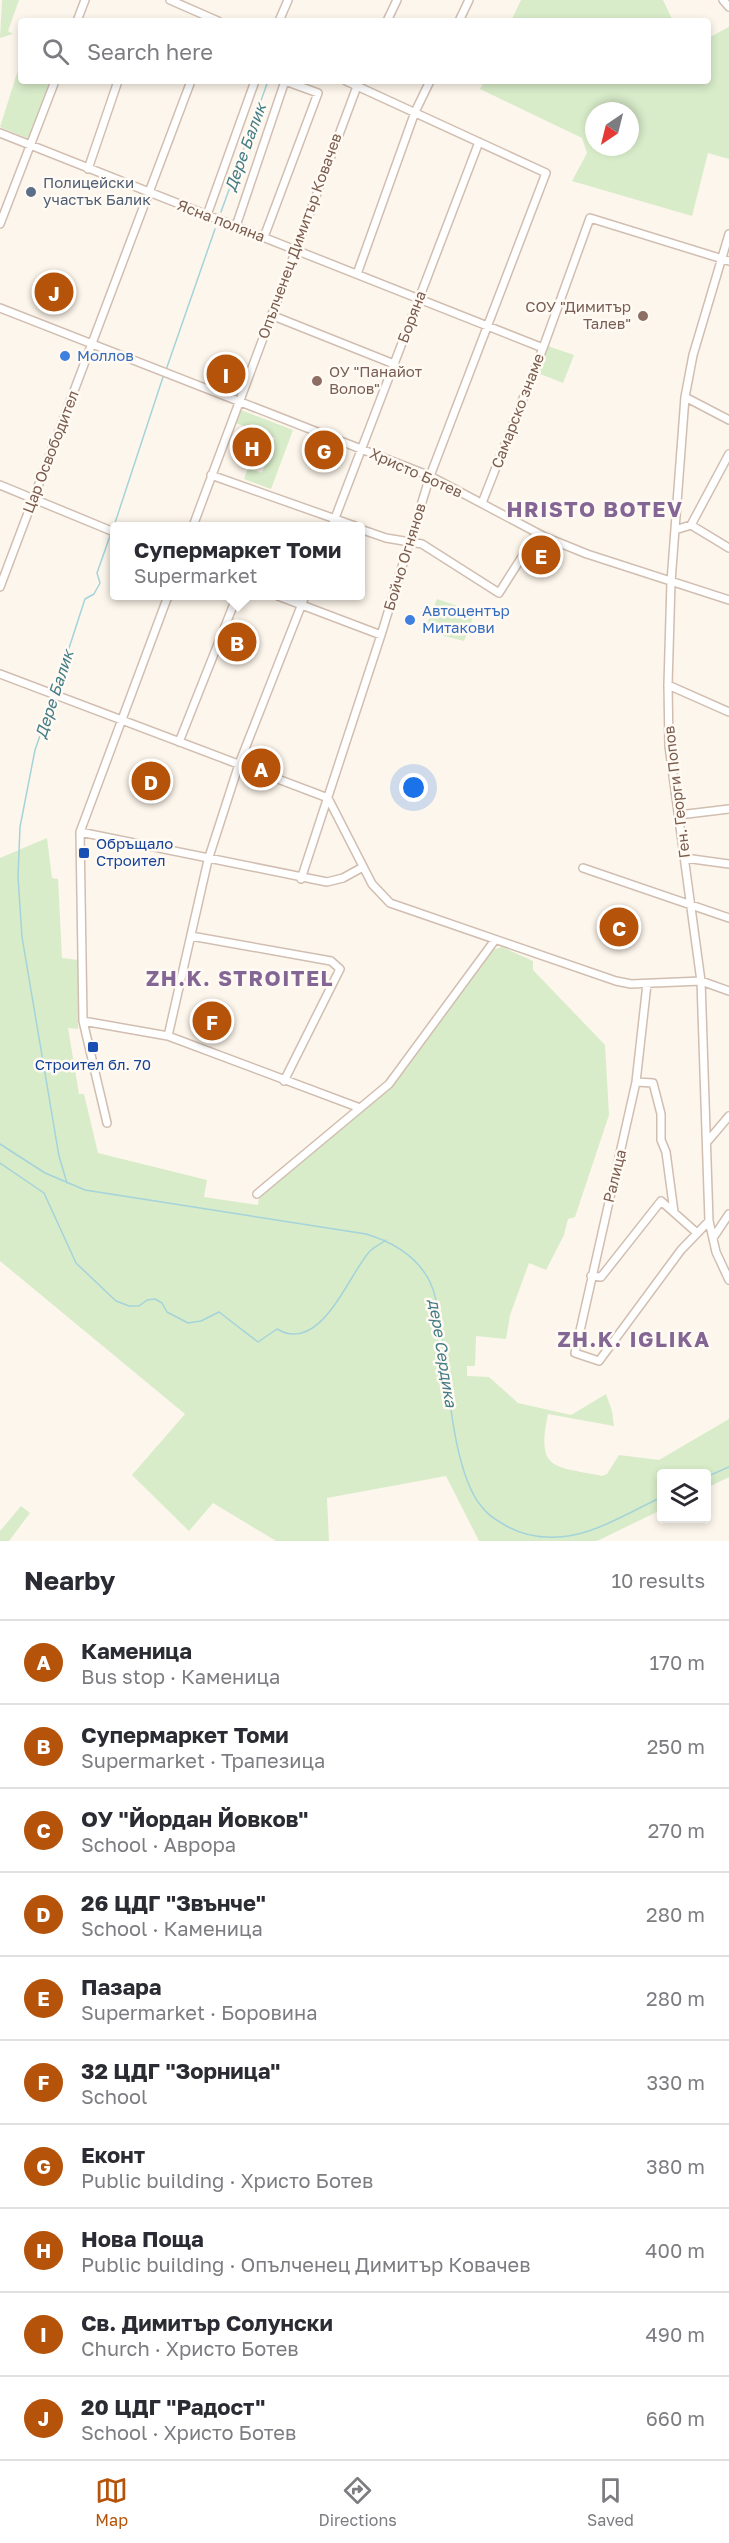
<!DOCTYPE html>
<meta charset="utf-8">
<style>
body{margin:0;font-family:"Golos Text",sans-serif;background:#f2f2f3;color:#2b2b33}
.controls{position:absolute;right:18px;bottom:18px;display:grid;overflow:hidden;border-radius:6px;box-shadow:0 3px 9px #0003}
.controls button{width:54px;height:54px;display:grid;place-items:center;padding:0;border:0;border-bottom:2px solid #e1e1e2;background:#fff;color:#2b2b33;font:30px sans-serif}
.compass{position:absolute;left:585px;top:102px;width:54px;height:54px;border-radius:50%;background:#fff;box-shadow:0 3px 9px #0003;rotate:215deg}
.you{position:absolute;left:414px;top:788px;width:21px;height:21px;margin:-15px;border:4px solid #fff;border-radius:50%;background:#1a73e8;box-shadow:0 0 0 9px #1a73e833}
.badge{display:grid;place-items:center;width:39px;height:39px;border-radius:50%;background:#b45309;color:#fff;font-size:20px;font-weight:700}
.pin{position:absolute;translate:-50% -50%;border:3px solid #fff;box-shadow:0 2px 6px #0006}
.popup{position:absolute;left:110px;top:522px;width:255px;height:78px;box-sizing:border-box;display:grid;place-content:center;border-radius:6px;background:#fff;filter:drop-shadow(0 2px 4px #0005);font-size:20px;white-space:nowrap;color:#7c7c81}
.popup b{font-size:22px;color:#2b2b33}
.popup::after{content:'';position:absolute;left:50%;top:100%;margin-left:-12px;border:12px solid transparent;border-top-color:#fff}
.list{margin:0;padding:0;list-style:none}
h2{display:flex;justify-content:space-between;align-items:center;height:78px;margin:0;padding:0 24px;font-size:26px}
h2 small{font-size:20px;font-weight:400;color:#7c7c81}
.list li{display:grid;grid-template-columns:39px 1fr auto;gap:18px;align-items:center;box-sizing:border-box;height:84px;padding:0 24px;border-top:2px solid #e1e1e2}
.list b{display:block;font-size:22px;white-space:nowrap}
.list p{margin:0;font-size:20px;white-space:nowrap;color:#7c7c81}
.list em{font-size:20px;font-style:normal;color:#7c7c81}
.icon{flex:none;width:33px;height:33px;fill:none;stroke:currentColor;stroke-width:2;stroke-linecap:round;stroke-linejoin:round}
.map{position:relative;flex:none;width:729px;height:1541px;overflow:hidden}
.search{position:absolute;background:#fff;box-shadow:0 3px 9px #0003;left:18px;right:18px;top:18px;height:66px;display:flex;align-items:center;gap:15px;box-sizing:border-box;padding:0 21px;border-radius:6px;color:#7c7c81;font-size:22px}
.sheet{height:918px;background:#fff}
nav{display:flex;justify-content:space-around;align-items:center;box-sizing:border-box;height:84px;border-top:2px solid #e1e1e2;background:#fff;font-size:16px;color:#7c7c81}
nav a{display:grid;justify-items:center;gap:3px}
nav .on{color:#b45309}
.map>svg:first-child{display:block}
.green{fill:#d8ecc9;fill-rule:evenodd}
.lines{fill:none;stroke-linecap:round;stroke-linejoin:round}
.stream{stroke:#a5d3da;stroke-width:1.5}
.minor-casing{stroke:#d1beb0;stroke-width:10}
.minor{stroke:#fff;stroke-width:7}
.service-dot{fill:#5c6f8a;stroke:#fffaf3;stroke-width:2}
.education-dot{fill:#8d6e63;stroke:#fffaf3;stroke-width:2}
.shop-dot{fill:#3f7fe0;stroke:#fffaf3;stroke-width:2}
.transit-dot{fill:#1a4fb4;stroke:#fffaf3;stroke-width:2}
.labels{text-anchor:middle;stroke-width:5;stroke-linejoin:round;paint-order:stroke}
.service-label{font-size:15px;fill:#4e5e75;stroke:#fffaf3;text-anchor:start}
.street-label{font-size:15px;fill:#7a5c4d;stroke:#fffaf3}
.education-label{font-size:15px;fill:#785e54;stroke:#fffaf3;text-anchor:end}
.shop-label{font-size:15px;fill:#366cbe;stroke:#fffaf3;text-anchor:start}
.transit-label{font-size:15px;fill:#164399;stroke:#fffaf3;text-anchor:start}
.water-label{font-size:16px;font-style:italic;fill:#437c86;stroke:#fffaf3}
.district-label{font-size:21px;font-weight:bold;letter-spacing:1.5px;fill:#846695;stroke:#fffaf3}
</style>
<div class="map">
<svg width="729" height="1541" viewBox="0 0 729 1541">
<rect width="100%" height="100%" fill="#fdf6ec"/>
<path class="green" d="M2 0H19L8 31 13 34 0 38Z
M521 0H663L673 21H511Z
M729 27V159L708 153 692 216 572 181 587 153 582 138 480 89 484 81H708V38ZM594 111H630V147H594Z
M21 61V81L49 83 29 139 0 127Z
M545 345 574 355 563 383 535 372Z
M241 410 293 430 271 489 244 479 248 468 262 473 275 438 236 423Z
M437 599 475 612 464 641 424 631Z
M47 838 52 878 58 879 62 958 78 960V1029L68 1028 79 1094H84L98 1153 207 1180 204 1197 258 1205 259 1196 391 1086 492 950 502 947 533 961V970L605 1045 609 1115 575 1217 568 1219 564 1235 546 1270 529 1263 510 1315 506 1339 476 1336 475 1366H467V1376L489 1377 518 1403 571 1415 606 1394 612 1411 614 1426 548 1414C536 1471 553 1466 602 1476L607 1474 619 1455 659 1460 729 1419V1477L707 1488 706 1474H662L661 1510 597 1541H479L446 1476 327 1498 329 1541H276L213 1503 189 1531 132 1475 185 1414 0 1261V858Z
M21 1506 30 1513 9 1541H0V1531Z"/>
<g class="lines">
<path class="stream" d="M221 212 268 81
M166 370 215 229
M113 529 164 374
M55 691 85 599 94 594 100 583 97 573 111 533
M53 698 35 750 20 827 18 877 22 937 59 1156 67 1183
M0 1144 45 1173 85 1190 366 1234C393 1242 417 1256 430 1282 438 1299 439 1318 442 1336 448 1380 453 1474 482 1507 487 1514 496 1520 503 1524 526 1538 552 1540 578 1534 604 1528 636 1509 662 1497
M0 1163 44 1193 76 1263 116 1301 129 1306H139L147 1300 155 1299 162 1303 167 1312 188 1323 201 1321 219 1312 258 1342 277 1329C321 1355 348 1275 370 1251 374 1247 381 1244 386 1240
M706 1477 729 1467"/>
<g class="minor-casing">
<path id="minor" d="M170 0 218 21
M723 0 729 7
M77 21 85 0
M279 21 288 0
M387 21 397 0
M459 21 469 0
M0 133 543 348
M88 169 118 81
M207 215 255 81
M0 224 55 81
M236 226 285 81 318 93 264 237
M729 234 693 355 685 397 671 582 668 685 669 746 701 981 709 1221 716 1252 729 1280
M357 274 415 112 430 81
M0 308 430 476 545 537 587 554 729 600
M271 315 394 364
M685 397 729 420
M211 475 355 526
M0 485 114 532
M482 503 543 348 590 218 729 261
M691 525 729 454
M193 526 359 81
M332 526 479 142
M360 529 386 538 422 544 499 593 537 533
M675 530 691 525 729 548
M0 587 191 81
M278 596 381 635
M0 674 328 798 372 884 390 903 616 981 631 984 701 981 729 991
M668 685 729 712
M179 742 237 596
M679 815 729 809
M80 832 327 882 343 878 363 867
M685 858 729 864
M583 868 729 918
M301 879 381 635 430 476 546 173 346 81
M191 936 331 961 340 969 284 1081
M647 984 636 1082 575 1353 599 1361 681 1250 709 1221
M83 1021 168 1036 360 1108
M168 1036 208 860 239 764 305 596
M636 1082 653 1083 661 1114V1140L666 1152 674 1212
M107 1123 83 1021 80 832 168 596
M707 1142 729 1116
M257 1194 389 1084 495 940
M713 1238 729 1214
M591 1276 601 1277 661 1201 697 1233"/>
</g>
<use href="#minor" class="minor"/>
</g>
<circle class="service-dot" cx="31" cy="192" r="6"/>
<g class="education-dot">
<circle cx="643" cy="316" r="6"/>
<circle cx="317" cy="381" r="6"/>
</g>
<g class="shop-dot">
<circle cx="65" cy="356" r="6"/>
<circle cx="410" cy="620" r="6"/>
</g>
<g class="transit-dot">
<rect x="78" y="847" width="12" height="12" rx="3"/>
<rect x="87" y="1041" width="12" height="12" rx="3"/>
</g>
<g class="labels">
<g class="service-label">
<text x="43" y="188">Полицейски<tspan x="43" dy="17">участък Балик</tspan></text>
</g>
<g class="street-label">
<text transform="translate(221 221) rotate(21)" y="5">Ясна поляна</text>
<text transform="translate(300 236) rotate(-70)" y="5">Опълченец Димитър Ковачев</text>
<text transform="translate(412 317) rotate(-69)" y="5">Боряна</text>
<text transform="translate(518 411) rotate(-69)" y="5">Самарско знаме</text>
<text transform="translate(51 452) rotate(-69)" y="5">Цар Освободител</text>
<text transform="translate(416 473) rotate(24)" y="5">Христо Ботев</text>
<text transform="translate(405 557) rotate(-73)" y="5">Бойчо Огнянов</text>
<text transform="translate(677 792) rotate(-97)" y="5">Ген. Георги Попов</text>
<text transform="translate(615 1176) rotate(-76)" y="5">Ралица</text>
</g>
<g class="education-label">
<text x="631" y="312">СОУ "Димитър<tspan x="631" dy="17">Талев"</tspan></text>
<text x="329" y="377" text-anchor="start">ОУ "Панайот<tspan x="329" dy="17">Волов"</tspan></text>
</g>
<g class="shop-label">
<text x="77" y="361">Моллов</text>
<text x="422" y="616">Автоцентър<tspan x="422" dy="17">Митакови</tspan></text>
</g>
<g class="transit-label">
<text x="96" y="849">Обръщало<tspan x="96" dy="17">Строител</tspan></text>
<text x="93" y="1070" text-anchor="middle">Строител бл. 70</text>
</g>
<g class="water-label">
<text transform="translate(245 147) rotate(-70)" y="6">Дере Балик</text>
<text transform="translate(54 694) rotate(-72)" y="6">Дере Балик</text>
<text transform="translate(443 1353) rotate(81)" y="6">дере Сердика</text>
</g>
<g class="district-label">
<text x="595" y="517">HRISTO BOTEV</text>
<text x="240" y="986">ZH.K. STROITEL</text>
<text x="634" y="1347">ZH.K. IGLIKA</text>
</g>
</g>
</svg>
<div class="controls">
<button><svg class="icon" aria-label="layers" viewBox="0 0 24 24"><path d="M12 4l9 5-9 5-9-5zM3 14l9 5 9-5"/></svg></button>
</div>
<svg class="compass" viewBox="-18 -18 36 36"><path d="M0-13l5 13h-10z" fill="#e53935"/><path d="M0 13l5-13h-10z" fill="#7c7c81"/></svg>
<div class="you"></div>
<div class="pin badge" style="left:261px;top:768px">A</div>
<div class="pin badge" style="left:237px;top:642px">B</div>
<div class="popup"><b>Супермаркет Томи</b>Supermarket</div>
<div class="pin badge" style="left:619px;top:927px">C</div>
<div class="pin badge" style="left:151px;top:781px">D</div>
<div class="pin badge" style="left:541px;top:555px">E</div>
<div class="pin badge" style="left:212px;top:1021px">F</div>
<div class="pin badge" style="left:324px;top:450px">G</div>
<div class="pin badge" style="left:252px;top:447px">H</div>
<div class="pin badge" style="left:226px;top:374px">I</div>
<div class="pin badge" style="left:54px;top:292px">J</div>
<div class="search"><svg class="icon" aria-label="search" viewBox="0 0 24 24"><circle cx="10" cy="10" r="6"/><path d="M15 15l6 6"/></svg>Search here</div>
</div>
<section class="sheet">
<h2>Nearby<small>10 results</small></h2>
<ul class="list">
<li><span class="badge">A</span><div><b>Каменица</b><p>Bus stop · Каменица</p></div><em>170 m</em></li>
<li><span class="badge">B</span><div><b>Супермаркет Томи</b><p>Supermarket · Трапезица</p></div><em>250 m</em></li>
<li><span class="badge">C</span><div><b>ОУ &quot;Йордан Йовков&quot;</b><p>School · Аврора</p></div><em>270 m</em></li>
<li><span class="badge">D</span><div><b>26 ЦДГ &quot;Звънче&quot;</b><p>School · Каменица</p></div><em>280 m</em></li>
<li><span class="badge">E</span><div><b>Пазара</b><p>Supermarket · Боровина</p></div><em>280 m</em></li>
<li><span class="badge">F</span><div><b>32 ЦДГ &quot;Зорница&quot;</b><p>School</p></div><em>330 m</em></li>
<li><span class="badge">G</span><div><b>Еконт</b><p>Public building · Христо Ботев</p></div><em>380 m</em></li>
<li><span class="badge">H</span><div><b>Нова Поща</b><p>Public building · Опълченец Димитър Ковачев</p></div><em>400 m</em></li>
<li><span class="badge">I</span><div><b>Св. Димитър Солунски</b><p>Church · Христо Ботев</p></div><em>490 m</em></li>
<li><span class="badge">J</span><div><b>20 ЦДГ &quot;Радост&quot;</b><p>School · Христо Ботев</p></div><em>660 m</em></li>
</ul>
</section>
<nav>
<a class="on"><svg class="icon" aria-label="map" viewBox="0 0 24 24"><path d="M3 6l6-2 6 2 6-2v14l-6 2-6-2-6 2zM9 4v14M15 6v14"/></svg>Map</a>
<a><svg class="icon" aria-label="directions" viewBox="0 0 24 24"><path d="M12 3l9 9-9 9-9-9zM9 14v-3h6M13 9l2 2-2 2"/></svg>Directions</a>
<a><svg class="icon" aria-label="saved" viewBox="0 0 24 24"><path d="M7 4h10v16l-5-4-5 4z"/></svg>Saved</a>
</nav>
